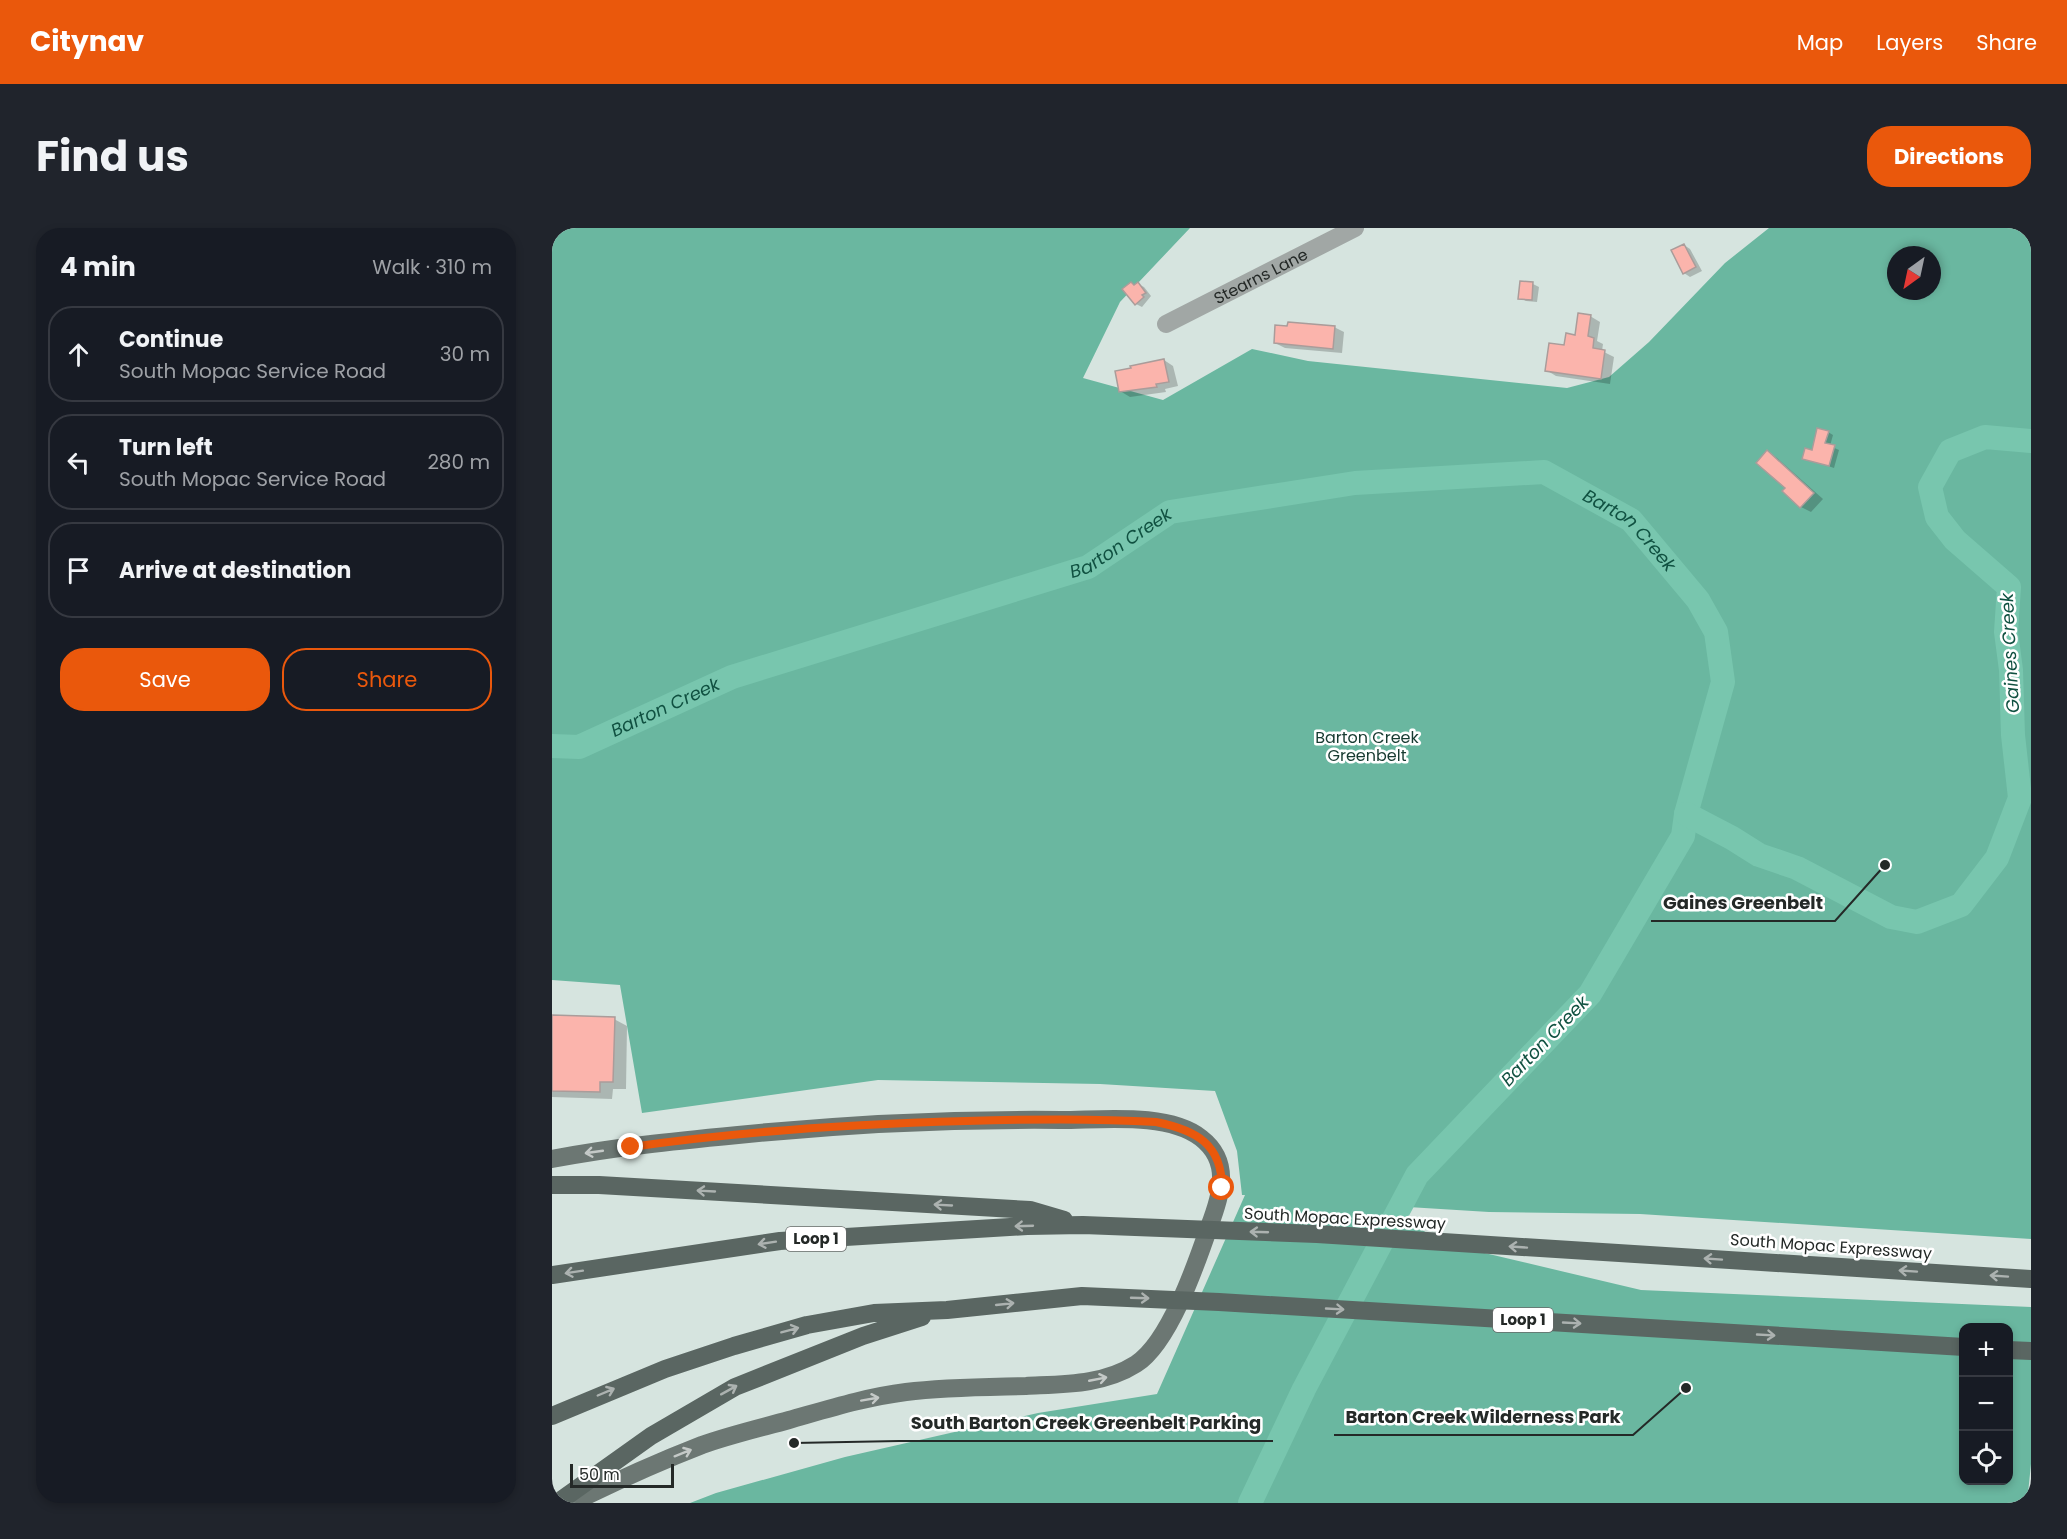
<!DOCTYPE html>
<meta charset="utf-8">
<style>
body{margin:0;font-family:Poppins,sans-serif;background:#20242c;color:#f1f3f6}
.controls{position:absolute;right:18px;bottom:18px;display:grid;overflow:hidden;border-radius:12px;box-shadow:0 3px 9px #0003}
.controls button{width:54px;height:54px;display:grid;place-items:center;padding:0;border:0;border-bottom:2px solid #363941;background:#171b24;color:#f1f3f6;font:30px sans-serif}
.compass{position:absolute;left:1335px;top:18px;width:54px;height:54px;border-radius:50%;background:#171b24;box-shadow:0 3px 9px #0003;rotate:213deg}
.scale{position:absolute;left:18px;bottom:15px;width:104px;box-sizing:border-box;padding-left:6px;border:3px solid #242927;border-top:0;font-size:16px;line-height:21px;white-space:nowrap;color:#242927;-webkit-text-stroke:4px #fff;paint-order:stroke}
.stop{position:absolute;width:18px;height:18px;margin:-14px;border:4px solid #ea580c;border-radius:50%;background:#fff}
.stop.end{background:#ea580c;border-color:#fff;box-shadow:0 2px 6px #0008}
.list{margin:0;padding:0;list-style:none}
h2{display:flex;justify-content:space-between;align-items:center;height:78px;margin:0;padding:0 24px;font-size:26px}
h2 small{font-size:20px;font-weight:400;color:#9ea1a6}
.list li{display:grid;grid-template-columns:39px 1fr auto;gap:18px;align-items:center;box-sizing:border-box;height:96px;margin:0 12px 12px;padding:0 12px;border:2px solid #363941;border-radius:24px}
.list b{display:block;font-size:22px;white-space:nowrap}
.list p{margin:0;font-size:20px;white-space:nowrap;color:#9ea1a6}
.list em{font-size:20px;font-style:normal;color:#9ea1a6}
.actions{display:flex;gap:12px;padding:18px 24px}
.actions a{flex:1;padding:14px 0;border:2px solid #ea580c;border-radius:24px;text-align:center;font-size:21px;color:#ea580c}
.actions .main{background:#ea580c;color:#fff}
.icon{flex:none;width:33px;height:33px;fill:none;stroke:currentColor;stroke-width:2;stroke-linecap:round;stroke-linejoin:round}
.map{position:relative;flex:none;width:1479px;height:1275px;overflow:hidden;border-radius:24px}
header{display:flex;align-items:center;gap:36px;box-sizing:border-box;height:84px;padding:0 30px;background:#ea580c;color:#fff}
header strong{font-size:28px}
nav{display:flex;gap:33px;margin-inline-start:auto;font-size:21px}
.intro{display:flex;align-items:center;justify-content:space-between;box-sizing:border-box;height:144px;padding:0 36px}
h1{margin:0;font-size:42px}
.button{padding:15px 27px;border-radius:24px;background:#ea580c;color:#fff;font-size:21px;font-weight:700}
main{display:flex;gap:36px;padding:0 36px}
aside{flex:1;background:#171b24;border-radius:24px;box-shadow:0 3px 9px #0003}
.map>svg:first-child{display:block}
.forest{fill:#6ab7a0;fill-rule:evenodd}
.shadow{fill:#0003}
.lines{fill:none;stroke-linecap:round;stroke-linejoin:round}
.river{stroke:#78c6ae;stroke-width:24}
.building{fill:#fbb4ac;stroke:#aa9c9a;stroke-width:1.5}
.minor{stroke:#a1a7a5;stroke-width:18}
.major{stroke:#6c7773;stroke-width:18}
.highway{stroke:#5a6662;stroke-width:18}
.oneway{stroke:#c4c9c7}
.oneway2{stroke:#acb2b0}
.route{stroke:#ea580c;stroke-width:8}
.labels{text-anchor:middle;stroke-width:5;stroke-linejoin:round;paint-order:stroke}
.shield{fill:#fff;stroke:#666968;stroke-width:1.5}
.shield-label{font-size:15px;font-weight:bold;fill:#242927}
.street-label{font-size:16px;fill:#242927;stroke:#fff}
.park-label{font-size:16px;fill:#163a30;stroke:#fff}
.water-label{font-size:18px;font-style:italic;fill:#105141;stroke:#fff}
.leader{fill:none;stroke:#242927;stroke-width:2}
.callout-dot{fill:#242927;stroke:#fff;stroke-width:2}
.callout-label{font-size:18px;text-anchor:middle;font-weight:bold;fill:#242927;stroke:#fff;stroke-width:5;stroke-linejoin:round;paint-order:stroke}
</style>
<header>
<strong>Citynav</strong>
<nav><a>Map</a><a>Layers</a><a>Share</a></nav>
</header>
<div class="intro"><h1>Find us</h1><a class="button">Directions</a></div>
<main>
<aside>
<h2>4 min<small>Walk · 310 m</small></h2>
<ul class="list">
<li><svg class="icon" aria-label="ahead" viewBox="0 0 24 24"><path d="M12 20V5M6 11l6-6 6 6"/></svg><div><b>Continue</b><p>South Mopac Service Road</p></div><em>30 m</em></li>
<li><svg class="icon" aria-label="left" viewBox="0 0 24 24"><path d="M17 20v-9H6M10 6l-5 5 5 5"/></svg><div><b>Turn left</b><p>South Mopac Service Road</p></div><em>280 m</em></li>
<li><svg class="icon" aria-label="arrive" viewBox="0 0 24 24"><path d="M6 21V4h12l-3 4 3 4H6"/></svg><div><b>Arrive at destination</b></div></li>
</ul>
<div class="actions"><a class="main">Save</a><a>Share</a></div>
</aside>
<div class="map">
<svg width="1479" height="1275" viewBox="0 0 1479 1275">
<rect width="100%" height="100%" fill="#d6e4df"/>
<path class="forest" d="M0 0H638L568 74 531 150 611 172 700 121 756 133 1015 160 1057 149 1097 114 1173 35 1217 0H1479V1011L1088 986 937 984 840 978 886 1014 1089 1062 1479 1079V1236L1475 1275H138L164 1265 293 1229 486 1185 605 1166 693 967H690L685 923 663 863 548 856 326 852 90 885 68 757 0 752ZM1344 27H1380V63H1344ZM1412 1100H1456V1252H1412Z"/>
<path class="shadow" d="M1132 17 1138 21 1150 43 1138 49 1132 45Z
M586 56 592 59 599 68 590 79 584 76Z
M981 56 987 59 985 74 974 73 968 70Z
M1038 88 1048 94 1045 113 1051 116 1050 123 1062 129 1058 156 1004 148 994 142 1024 108Z
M782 99 792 104 790 125 733 120 723 115Z
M612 132 621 138 626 158 613 161 614 164 578 169 568 163Z
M1276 204 1281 207 1278 218 1287 222 1282 240 1252 230 1261 223Z
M1216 224 1225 230 1271 271 1259 284 1249 279 1232 263 1235 260Z
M0 789 62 791 75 798 74 861H61L60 871 0 869Z"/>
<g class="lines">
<g class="river">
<path id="s1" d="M0 518 27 519 180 449 536 339 618 284 803 255 992 244 1079 292 1146 372 1164 404 1171 454 1134 586 1131 608 1038 766 865 947 752 1161 698 1275"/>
<path d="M1134 586 1180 610 1207 627 1245 640 1339 689 1365 694 1409 677 1445 630 1468 570 1461 507 1459 442 1454 404 1457 359 1403 312 1385 289 1378 259 1398 223 1433 209 1479 213"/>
</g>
</g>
<path class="building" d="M1132 16 1144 39 1131 46 1119 22Z
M968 53 981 54 980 72 966 71Z
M579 54 582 57 586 54 594 65 590 67 592 69 583 77 570 61Z
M1026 85 1039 87 1036 108 1042 110 1041 120 1053 122 1049 151 993 143 997 115 1012 117 1014 105 1023 107Z
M736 94 783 98 781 121 722 115 723 97 735 98Z
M612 131 617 154 604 156 605 159 567 164 563 143 579 140 578 138Z
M1265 200 1277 203 1273 215 1283 217 1277 238 1250 231 1253 220 1260 222Z
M1215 222 1262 265 1248 280 1230 263 1233 260 1204 235Z
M0 787 63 789 61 854H48V864L0 863Z"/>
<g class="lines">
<path class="minor" id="s2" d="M614 96 803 0"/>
<path class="major" d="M0 931C62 919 124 913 186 907 294 896 402 891 509 892 550 892 616 884 649 910 680 934 669 968 657 999 644 1037 617 1115 584 1136 551 1157 512 1156 474 1158 434 1159 394 1159 354 1164 314 1169 276 1181 237 1192 208 1200 178 1207 150 1217 106 1234 62 1254 20 1275"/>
<path class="highway" d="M0 957H47L478 982 512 992
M0 1047 228 1013 475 998 531 997 765 1006 1479 1051
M1456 1122 1479 1123
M0 1188 113 1141 182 1118 255 1097 322 1085 395 1082 530 1068 667 1074 1412 1119
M5 1275 99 1208 183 1159 311 1108 370 1089"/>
</g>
<defs><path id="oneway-shaft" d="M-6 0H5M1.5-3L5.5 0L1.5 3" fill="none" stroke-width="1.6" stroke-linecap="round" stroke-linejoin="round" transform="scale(1.5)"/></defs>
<g class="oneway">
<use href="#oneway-shaft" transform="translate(42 924) rotate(172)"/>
<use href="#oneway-shaft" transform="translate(546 1151) rotate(-11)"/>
<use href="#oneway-shaft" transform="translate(318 1171) rotate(-10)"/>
<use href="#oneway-shaft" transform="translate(131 1225) rotate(-22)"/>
</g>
<g class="oneway2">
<use href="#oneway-shaft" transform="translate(154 963) rotate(-177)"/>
<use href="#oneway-shaft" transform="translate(391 977) rotate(-177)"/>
<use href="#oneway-shaft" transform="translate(472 998) rotate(178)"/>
<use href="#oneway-shaft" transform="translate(707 1004) rotate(-178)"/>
<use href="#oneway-shaft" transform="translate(215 1015) rotate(171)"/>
<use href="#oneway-shaft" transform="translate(966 1019) rotate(-176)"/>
<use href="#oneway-shaft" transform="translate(1161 1031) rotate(-176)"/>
<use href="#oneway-shaft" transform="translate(1356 1043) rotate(-176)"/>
<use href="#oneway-shaft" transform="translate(22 1044) rotate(171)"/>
<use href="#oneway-shaft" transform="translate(1447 1048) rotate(-176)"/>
<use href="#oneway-shaft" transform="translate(588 1070) rotate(2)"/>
<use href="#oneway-shaft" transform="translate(453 1076) rotate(-6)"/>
<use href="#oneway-shaft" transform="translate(783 1081) rotate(3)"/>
<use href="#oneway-shaft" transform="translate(1020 1095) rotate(3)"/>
<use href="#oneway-shaft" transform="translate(238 1102) rotate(-15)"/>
<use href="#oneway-shaft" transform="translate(1214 1107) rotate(3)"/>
<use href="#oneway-shaft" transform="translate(177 1162) rotate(-29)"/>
<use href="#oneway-shaft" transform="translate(54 1164) rotate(-23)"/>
</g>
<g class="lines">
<path class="route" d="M79 919C190 903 302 896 414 893 477 891 541 890 604 894 644 902 670 916 670 960"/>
</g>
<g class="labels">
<g class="shield">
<rect x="234" y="999" width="60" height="24" rx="4.5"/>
<rect x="941" y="1080" width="60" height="24" rx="4.5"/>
</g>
<g class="shield-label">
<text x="264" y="1016">Loop 1</text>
<text x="971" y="1097">Loop 1</text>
</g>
<g class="street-label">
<text dy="6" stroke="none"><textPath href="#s2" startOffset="106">Stearns Lane</textPath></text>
<text transform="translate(793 990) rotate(3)" y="6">South Mopac Expressway</text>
<text transform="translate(1279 1018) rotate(4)" y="6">South Mopac Expressway</text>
</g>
<g class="park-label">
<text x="815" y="515">Barton Creek<tspan x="815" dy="18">Greenbelt</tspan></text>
</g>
<g class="water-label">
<text dy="6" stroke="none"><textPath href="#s1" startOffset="1148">Barton Creek</textPath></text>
<text dy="6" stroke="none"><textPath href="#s1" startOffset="608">Barton Creek</textPath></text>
<text transform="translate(1458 425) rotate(-93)" y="6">Gaines Creek</text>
<text dy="6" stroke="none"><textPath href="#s1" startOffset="122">Barton Creek</textPath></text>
<text transform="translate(993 813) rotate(-46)" y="6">Barton Creek</text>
</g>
</g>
<path class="leader" d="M1333 637L1283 693H1099M1134 1160L1081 1207H782M242 1215L347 1213H721"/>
<g class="callout-dot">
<circle cx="1333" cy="637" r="6"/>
<circle cx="1134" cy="1160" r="6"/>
<circle cx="242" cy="1215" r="6"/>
</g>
<g class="callout-label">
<text x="1191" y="681">Gaines Greenbelt</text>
<text x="931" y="1195">Barton Creek Wilderness Park</text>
<text x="534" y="1201">South Barton Creek Greenbelt Parking</text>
</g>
</svg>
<div class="controls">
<button>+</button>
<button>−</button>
<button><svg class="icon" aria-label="locate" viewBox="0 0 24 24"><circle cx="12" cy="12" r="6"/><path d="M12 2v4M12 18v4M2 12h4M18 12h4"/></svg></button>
</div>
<svg class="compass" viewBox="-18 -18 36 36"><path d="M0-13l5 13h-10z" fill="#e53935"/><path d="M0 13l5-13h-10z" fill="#9ea1a6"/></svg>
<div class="scale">50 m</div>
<div class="stop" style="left:670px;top:960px"></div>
<div class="stop end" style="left:79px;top:919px"></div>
</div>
</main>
